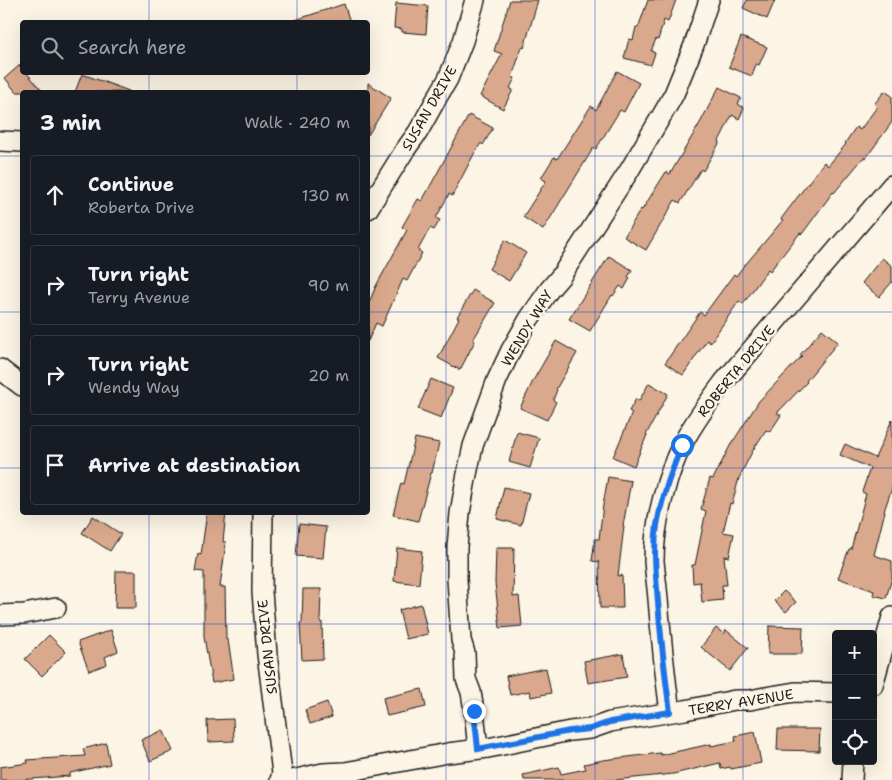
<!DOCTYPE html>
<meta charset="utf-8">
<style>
body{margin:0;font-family:"Shantell Sans",sans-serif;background:#20242c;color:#f1f3f6}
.controls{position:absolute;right:15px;bottom:15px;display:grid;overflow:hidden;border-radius:5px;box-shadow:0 5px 20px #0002}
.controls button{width:45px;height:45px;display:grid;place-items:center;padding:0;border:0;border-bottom:1px solid #363941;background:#171b24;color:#f1f3f6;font:25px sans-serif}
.stop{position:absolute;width:15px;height:15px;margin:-11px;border:4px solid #1a73e8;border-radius:50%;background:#fff}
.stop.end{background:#1a73e8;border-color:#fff;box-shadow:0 1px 5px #0008}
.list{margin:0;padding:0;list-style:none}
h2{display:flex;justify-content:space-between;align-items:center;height:65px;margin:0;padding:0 20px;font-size:21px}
h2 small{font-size:16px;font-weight:400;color:#9ea1a6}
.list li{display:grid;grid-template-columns:32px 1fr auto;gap:15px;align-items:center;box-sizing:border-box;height:80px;margin:0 10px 10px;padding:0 10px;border:1px solid #363941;border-radius:5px}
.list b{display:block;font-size:19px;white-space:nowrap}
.list p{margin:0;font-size:16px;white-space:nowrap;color:#9ea1a6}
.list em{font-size:16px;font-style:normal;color:#9ea1a6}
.icon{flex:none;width:28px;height:28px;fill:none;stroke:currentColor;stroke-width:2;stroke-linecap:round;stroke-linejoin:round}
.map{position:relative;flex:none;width:892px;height:780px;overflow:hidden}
.search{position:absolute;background:#171b24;box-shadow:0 5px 20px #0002;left:20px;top:20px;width:350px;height:55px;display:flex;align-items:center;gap:12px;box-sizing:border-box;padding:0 18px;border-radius:5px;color:#9ea1a6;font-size:19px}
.panel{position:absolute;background:#171b24;box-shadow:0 5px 20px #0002;left:20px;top:90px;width:350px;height:425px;border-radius:5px}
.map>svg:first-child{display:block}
.building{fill:#daa98d;stroke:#1c1c1c}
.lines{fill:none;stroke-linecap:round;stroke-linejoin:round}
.minor-casing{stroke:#1c1c1c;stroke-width:22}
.minor{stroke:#fcf5e5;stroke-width:19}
.route{stroke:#1a73e8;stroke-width:6}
.grid{fill:none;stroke:#1d4ed8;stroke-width:1;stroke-opacity:0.55}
.labels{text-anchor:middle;stroke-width:5;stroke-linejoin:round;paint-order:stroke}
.street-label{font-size:14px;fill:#1c1c1c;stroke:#fcf5e5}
</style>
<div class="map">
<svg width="892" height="780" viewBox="0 0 892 780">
<rect width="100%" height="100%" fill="#fcf5e5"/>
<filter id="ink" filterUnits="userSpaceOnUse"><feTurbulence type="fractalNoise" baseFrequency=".02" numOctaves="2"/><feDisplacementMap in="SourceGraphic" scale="10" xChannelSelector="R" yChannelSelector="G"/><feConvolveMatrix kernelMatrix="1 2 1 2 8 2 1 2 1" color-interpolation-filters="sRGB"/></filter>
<g filter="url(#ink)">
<path class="building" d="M510 0H538L524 48 522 47 512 77 515 78 510 88 513 90 503 109 480 96 502 54 494 51Z
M648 0H676L668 22 664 20 658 40 656 39 651 51 655 53 651 65 624 58 629 39 633 40 636 27 638 28Z
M747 0H775L767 19 743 8Z
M396 3 428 6 426 34 402 32V29L394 28Z
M344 4 350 22H295V20Z
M741 37 767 47 759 65 756 64 752 76 729 67Z
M20 65 22 68V72H26L43 92H16L5 78Z
M617 71 639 83 624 112 620 110 596 149 594 147 543 230 523 217 546 181 541 178 554 157 557 159 591 106 596 110Z
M82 74 129 91V92H75Z
M368 83 391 98 368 135Z
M719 87 741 98 738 104 744 108 739 119 732 115 719 141 720 142 703 171 701 169 680 203 675 200 646 250 624 237 641 209 642 210 666 172 670 174 700 123Z
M885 91 892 96V122L866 158 864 157 834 193 833 192 802 234 800 233 770 271 768 269 743 304 739 301 710 343 707 340 683 375 665 363 700 312 704 315 734 274 736 276 745 264H746L783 220 781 219 824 162 828 166 846 144 845 143 856 127 860 130 877 107 874 104Z
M469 115 493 128 483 145 481 143 474 154 452 196 449 194 436 218 440 220 434 230 430 228 418 250 422 253 407 281 403 279 382 326 376 323 368 341V305L376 286 407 230 402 227 418 199 422 201Z
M505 240 526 253 509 281 489 269Z
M609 256 632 270 628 277 630 278 624 289 620 286 613 296 612 295 590 331 569 319Z
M882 258 892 266V282L879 297 862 283Z
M473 290 495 303 473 340 475 341 460 370 438 358 459 318 457 317Z
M822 329 838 342 806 381 807 382 777 413 781 415 770 432 766 430 753 450 739 478 732 504 730 503 723 532 734 534 729 557 724 556 727 585H722L723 600 702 602 700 582 693 583 692 565H695L706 511 701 509 710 478 713 479 733 440H734L759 401 802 356 800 355Z
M556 341 577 353 556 389 557 390 553 400 556 402 547 420 520 408 534 379Z
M431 379 453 388 441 418 418 409Z
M649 383 668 394 646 435H647L634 466 613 457 632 413 629 411 636 399 639 401Z
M892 420V488L884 511H885L874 555 892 561V578L886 598 873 595 874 591 838 578 849 549H851L866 494 862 492 870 468 840 455 845 444 875 458Z
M517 432 539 438 530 468 509 462Z
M415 438 439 443 432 473H431L418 521 393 515 401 483 404 484Z
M608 477 631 481 623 526H624L618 576 622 575 623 608H600L599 562 592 561 595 539H599L603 505Z
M504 487 529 493 521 525 497 519Z
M207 512H226L223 542H226L220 587H225L226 640H228L234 679 212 683 204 637V572L195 571 198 554 201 555Z
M93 516 121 534 110 551 82 533Z
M299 524 326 527 323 558 296 556Z
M397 548 422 551 419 584 394 581Z
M496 548H514L513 597 519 596 522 626 500 628 495 583Z
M116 571H136V608H115Z
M303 589H321L320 622H322L323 659 302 660 300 623H302Z
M784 591 796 602 786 612 774 601Z
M421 604 428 634 406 639 399 610Z
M769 626 803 627 802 654H768Z
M716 628 724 634 726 630 748 648 730 671 701 647Z
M111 630 118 651 105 657 107 664 89 671 78 642Z
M49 635 66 652 42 676 25 659Z
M623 654 627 677 588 683 584 661Z
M546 668 551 693 531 697 530 691 510 695 506 676Z
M422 689 426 707 387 716 383 698Z
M327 702 332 717 310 724 305 710Z
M233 719 234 741 208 742 207 720Z
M778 729H820L819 751 777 750Z
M163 730 173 751 150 761 141 740Z
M755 732 761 763 731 769 730 767 721 769 720 763 673 774 615 780H524L523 775 559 767 561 774 586 769 584 764 603 760 660 753 661 755 711 744V746L736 741 735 736Z
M106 743 110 764 70 773V776L19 780H0V767L28 763 27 760 85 756 83 749Z"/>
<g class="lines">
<g class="minor-casing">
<path id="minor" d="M0 141 22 142
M368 209 405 150 418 132 438 96 448 79 463 41 475 0
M0 369 22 386
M263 512 262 592 267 654 282 773 280 780
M0 615 24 614 56 608
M873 685 892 617
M670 712C665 675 661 637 658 599 657 586 655 573 654 561 654 525 666 475 683 443 694 422 708 403 723 383L892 185
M478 749 474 711 471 692 466 679 465 653 461 640 457 579V547L460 513 466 479 473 446 497 380 511 350 529 319 549 290 561 276 629 171 665 110 674 94 694 45 709 0
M292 780 323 773 345 772 448 753 488 748 570 731 590 729 610 722 685 710 735 700H750L765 697 795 692 836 693
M852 780 853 761"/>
</g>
<use href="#minor" class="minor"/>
</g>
</g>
<g class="lines" filter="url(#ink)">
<path class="route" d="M474 711 478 749 570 731 590 729 610 722 670 712C665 676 661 639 658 602 656 576 653 551 657 525 662 497 671 471 682 445"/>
</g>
<path class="grid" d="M149 0V22M297 0V22M446 0V780M595 0V780M743 0V780M149 72V92M297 72V92M0 156H22M368 156H892M0 312H22M368 312H892M0 468H22M368 468H892M149 512V780M297 512V780M0 624H892"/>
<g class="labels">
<g class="street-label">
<text transform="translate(429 108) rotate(-60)" y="5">SUSAN DRIVE</text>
<text transform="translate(527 328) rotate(-59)" y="5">WENDY WAY</text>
<text transform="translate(736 371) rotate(-51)" y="5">ROBERTA DRIVE</text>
<text transform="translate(267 647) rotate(-96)" y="5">SUSAN DRIVE</text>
<text transform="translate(741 702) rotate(-9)" y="5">TERRY AVENUE</text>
</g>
</g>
</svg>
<div class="controls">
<button>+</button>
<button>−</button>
<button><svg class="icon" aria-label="locate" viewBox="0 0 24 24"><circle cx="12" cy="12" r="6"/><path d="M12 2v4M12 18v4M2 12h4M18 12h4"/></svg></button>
</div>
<div class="stop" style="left:682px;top:445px"></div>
<div class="stop end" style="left:474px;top:711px"></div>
<div class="search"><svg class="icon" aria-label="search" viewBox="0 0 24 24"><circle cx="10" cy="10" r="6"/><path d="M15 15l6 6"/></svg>Search here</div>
<section class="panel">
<h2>3 min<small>Walk · 240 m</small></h2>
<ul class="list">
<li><svg class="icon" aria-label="ahead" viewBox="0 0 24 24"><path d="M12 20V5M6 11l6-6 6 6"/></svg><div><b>Continue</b><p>Roberta Drive</p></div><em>130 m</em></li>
<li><svg class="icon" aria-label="right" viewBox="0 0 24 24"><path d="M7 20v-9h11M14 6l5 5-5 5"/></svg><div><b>Turn right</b><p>Terry Avenue</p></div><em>90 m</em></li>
<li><svg class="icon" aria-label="right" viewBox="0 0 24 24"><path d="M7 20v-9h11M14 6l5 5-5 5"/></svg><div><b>Turn right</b><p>Wendy Way</p></div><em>20 m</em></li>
<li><svg class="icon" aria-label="arrive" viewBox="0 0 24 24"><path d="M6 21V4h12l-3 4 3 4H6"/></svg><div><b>Arrive at destination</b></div></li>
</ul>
</section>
</div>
